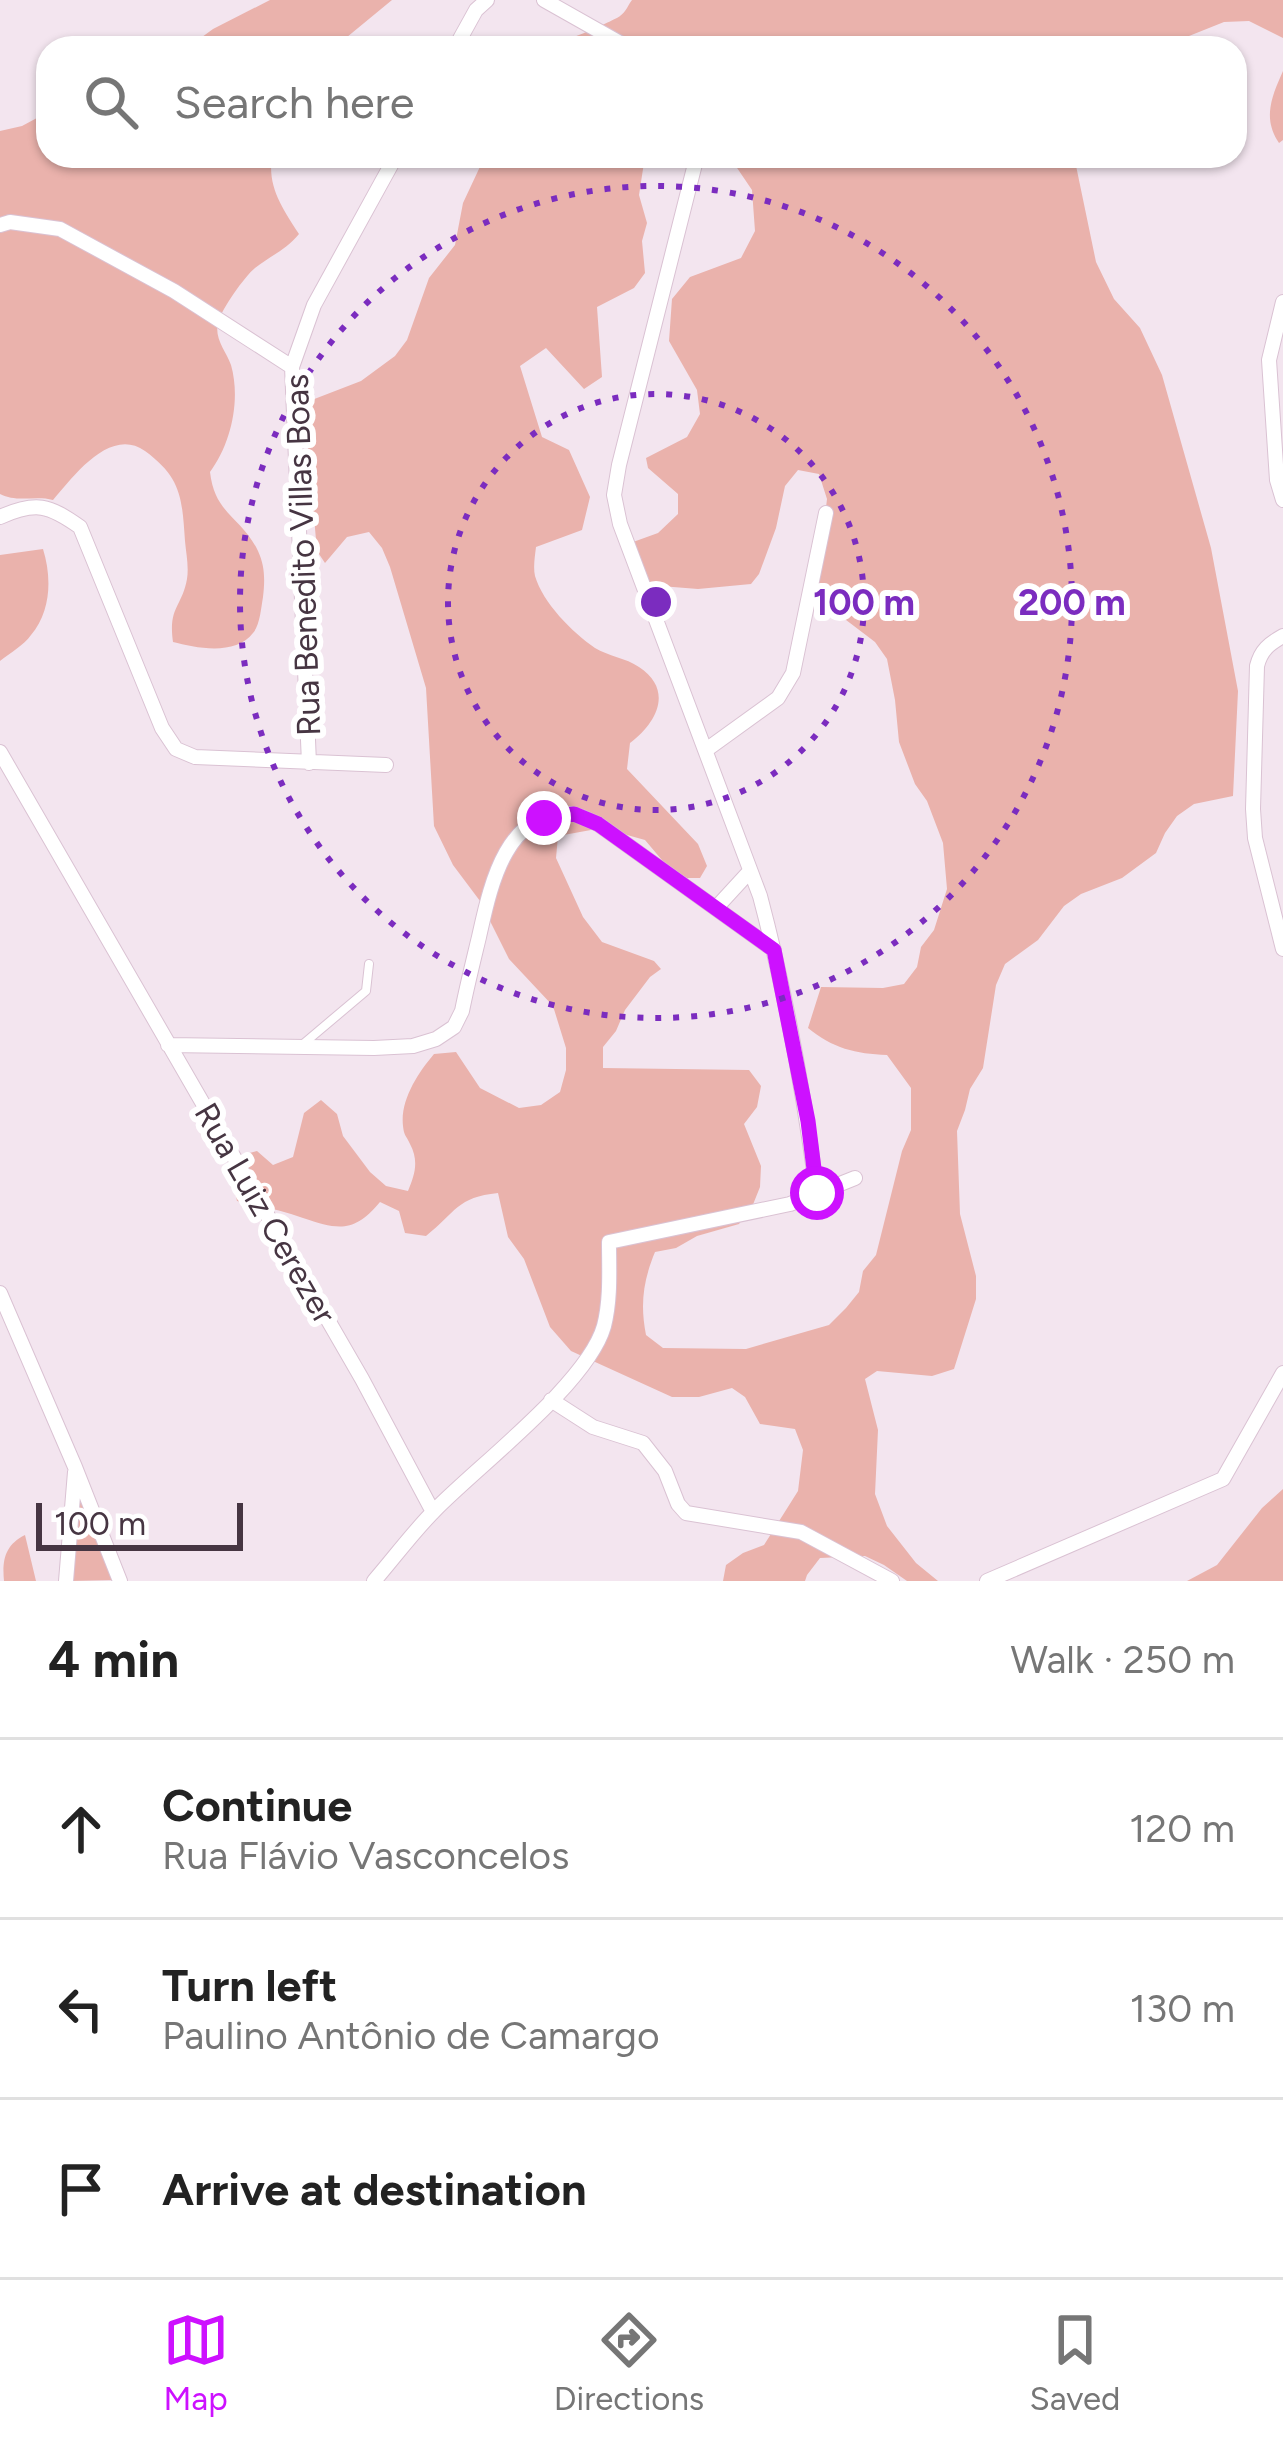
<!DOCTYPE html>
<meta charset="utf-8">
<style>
body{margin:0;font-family:Figtree,sans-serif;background:#f2f2f2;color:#222}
.scale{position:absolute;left:36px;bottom:30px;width:207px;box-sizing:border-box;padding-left:12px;border:6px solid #463542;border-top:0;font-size:33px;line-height:42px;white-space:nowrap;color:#463542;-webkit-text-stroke:9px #fff;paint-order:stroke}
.stop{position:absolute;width:36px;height:36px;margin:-27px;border:9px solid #cd11ff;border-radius:50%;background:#fff}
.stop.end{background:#cd11ff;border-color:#fff;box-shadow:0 3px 12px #0008}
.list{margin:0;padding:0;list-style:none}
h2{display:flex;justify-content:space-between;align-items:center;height:156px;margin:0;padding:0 48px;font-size:51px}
h2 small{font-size:39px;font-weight:400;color:#767676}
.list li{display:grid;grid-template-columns:78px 1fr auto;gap:36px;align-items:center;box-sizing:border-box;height:180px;padding:0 48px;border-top:3px solid #e0e0e0}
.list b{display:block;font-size:45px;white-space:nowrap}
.list p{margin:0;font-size:39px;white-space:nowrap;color:#767676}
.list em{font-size:39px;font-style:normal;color:#767676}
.icon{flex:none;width:66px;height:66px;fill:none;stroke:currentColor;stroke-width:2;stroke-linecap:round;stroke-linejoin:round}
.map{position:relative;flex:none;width:1283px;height:1581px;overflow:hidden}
.search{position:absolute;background:#fff;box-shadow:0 3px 9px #0004;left:36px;right:36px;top:36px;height:132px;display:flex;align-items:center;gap:30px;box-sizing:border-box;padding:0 42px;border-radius:36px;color:#767676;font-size:45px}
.sheet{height:696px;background:#fff}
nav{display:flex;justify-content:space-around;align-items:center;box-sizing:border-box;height:168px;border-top:3px solid #e0e0e0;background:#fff;font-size:33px;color:#767676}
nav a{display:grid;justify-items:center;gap:6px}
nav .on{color:#cd11ff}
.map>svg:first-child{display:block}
.green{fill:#eab2ac}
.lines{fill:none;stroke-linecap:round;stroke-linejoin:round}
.service-casing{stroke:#dac2d3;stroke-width:10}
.minor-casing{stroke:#dac2d3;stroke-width:16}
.service{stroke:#fff;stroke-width:8}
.minor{stroke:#fff;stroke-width:14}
.route{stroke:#cd11ff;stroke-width:15}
.ring{fill:none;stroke:#7b2cbf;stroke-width:6;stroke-dasharray:6 12}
.labels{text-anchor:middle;stroke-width:12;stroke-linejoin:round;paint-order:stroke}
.street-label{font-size:33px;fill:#463542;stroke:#fff}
.centre{fill:#7b2cbf;stroke:#fff;stroke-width:6}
.ring-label{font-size:36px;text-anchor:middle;font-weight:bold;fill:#7b2cbf;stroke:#fff;stroke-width:12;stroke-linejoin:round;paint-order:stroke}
</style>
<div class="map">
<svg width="1283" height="1581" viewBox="0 0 1283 1581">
<rect width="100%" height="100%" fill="#f3e5ef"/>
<path class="green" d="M270 0H392L341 42 328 48H187L213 29Z
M632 0H1283V38L1249 21 1224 22 1159 48H545C552 47 616 20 620 16 626 12 628 5 632 0Z
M1283 71V140L1279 143C1262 118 1272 96 1283 71Z
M48 112V156H272C267 187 283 209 299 234 286 250 270 256 255 268 244 277 222 309 218 322 214 339 226 351 231 365 241 400 231 444 210 472 215 515 241 516 258 551 265 566 265 580 263 597 261 608 260 625 253 633 236 656 196 648 173 642 168 607 182 607 187 579 189 566 186 553 185 541 182 499 182 478 145 451 110 426 73 477 53 500 36 495 17 503 0 494V131L22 126Z
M485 156H645L639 195 647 223 642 241 645 273 634 288 597 307 602 377 584 389 546 348 520 366 542 437 569 450 590 497 582 530 536 547C535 556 533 567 535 576 543 603 572 632 595 648 608 656 626 658 639 667 674 690 657 723 630 743L627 769 698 844 707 866 700 878H687L667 866 645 840 602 828 558 836 556 858 583 917 602 942 654 961 661 969 650 977 625 1010 616 1031 603 1047V1068L749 1070 761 1086 757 1107 744 1124 761 1166 760 1187 752 1207 739 1224 697 1236 676 1248 655 1252C643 1281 640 1305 646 1335L663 1348 746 1349 829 1325 846 1308 859 1292 863 1271 876 1255 902 1151 911 1130V1088L887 1055C856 1054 832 1048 808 1028L821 987 883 988 904 984 917 967 921 947 934 930 947 889 943 843 927 801 915 784 899 742 895 700 887 659 875 642 825 604 817 583 827 499 819 474 798 470 785 486 776 528 759 574 751 584 698 589 648 585 622 546 658 533 678 514V494L648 468 646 458 687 437 700 414 697 390 669 341 672 299 690 277 741 258 755 231 752 190 731 159 739 156H1074L1096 262 1114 299 1140 328 1162 375 1211 548 1238 691 1233 796 1194 804 1177 816 1165 833 1156 853 1122 878 1081 894 1064 906 1038 940 1005 964 996 985 983 1068 970 1089 965 1110 957 1131 960 1214 976 1276V1299L954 1369 932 1376 877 1371 865 1379 878 1430 875 1494 887 1526 916 1563 938 1581H907L884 1565 865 1556 820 1558 807 1575 805 1581H723L726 1565 743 1553 764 1545 798 1491 803 1450 795 1429 760 1424 745 1397 732 1388 699 1397H672L571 1351 550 1327 524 1259 508 1237 498 1193C457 1197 456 1212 426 1236L405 1233 399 1211 380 1202C354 1233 339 1230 303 1218 282 1210 259 1206 237 1201L232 1179 235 1157 257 1151 273 1165 293 1157 304 1113 321 1100 337 1114 343 1136 370 1172 386 1186 408 1191C415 1174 419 1161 410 1144 406 1135 404 1136 403 1126 400 1100 418 1073 434 1054L456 1052 480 1088 519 1108 541 1105 560 1092 566 1070V1048L553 1006 509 959 480 901 453 865 434 826 426 688 390 567 382 548 369 532 347 537 325 563 317 551 304 403 361 381 395 356 407 340 429 278 455 245 463 203Z
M43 549C52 578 51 611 31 635 24 645 10 653 0 661V555Z
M78 1485 116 1580 70 1581Z
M1283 1489V1581H1187L1217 1565 1262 1508Z
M25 1535 36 1581H4C2 1560 5 1545 25 1535Z"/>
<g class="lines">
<g class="service-casing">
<path id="service" d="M302 1045 366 991 369 964"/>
</g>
<g class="minor-casing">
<path id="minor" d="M544 0 629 48
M455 48 476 10 487 0
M723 48V47
M697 156 619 465 614 495 620 524 760 896C786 994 804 1094 817 1193
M0 225 10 222 60 229 174 291 292 367
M1283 302 1269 360 1277 480 1283 500
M0 517C36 501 49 505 80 527L162 728 176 749 195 757 386 765
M1283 636C1269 644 1261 650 1257 666L1253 809 1255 838 1283 949
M706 750 778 698 793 673 826 513
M0 752 362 1379 433 1512
M309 763 292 367 314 305 396 156
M716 908 750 871
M168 1045 374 1048 413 1046 436 1039 454 1027 462 1011C467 986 473 962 479 937 490 888 505 809 572 814 580 815 590 821 598 824L774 950
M0 1293 75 1467 120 1581
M551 1400 593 1427 643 1443 665 1471 678 1504 686 1513 801 1532 892 1581
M66 1581 75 1472
M374 1581C394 1558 413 1532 435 1510 479 1465 588 1383 604 1326 611 1299 609 1269 609 1242L790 1204 855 1178
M987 1581 1223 1479 1283 1373"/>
</g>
<use href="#service" class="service"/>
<use href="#minor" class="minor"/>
</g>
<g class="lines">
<path class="route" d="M544 818 574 814 598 824 774 950 808 1121 817 1193"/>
</g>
<g class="ring">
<circle cx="656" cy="602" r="208"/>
<circle cx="656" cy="602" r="416"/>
</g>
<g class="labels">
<g class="street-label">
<text transform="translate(302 555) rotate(-92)" y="12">Rua Benedito Villas Boas</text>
<text transform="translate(266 1213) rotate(60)" y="12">Rua Luiz Cerezer</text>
</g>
</g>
<circle cx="656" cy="602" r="18" class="centre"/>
<g class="ring-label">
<text x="864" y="615">100 m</text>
<text x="1072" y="615">200 m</text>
</g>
</svg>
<div class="scale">100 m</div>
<div class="stop" style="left:817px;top:1193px"></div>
<div class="stop end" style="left:544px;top:818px"></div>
<div class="search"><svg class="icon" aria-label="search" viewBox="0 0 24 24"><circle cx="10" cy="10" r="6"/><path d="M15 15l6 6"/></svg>Search here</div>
</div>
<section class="sheet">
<h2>4 min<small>Walk · 250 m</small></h2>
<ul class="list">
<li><svg class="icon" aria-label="ahead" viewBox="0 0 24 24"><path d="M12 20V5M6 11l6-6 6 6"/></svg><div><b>Continue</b><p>Rua Flávio Vasconcelos</p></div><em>120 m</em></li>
<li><svg class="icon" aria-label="left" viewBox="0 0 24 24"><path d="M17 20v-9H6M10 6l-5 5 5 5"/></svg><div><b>Turn left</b><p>Paulino Antônio de Camargo</p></div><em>130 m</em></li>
<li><svg class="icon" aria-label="arrive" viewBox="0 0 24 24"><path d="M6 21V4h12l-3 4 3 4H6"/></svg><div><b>Arrive at destination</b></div></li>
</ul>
</section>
<nav>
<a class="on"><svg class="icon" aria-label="map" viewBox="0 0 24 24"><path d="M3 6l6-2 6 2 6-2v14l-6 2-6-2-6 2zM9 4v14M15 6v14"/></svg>Map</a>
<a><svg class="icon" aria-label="directions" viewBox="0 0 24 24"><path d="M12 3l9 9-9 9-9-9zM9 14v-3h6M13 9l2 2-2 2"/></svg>Directions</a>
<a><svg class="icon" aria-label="saved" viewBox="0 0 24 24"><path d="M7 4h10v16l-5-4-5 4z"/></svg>Saved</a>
</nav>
